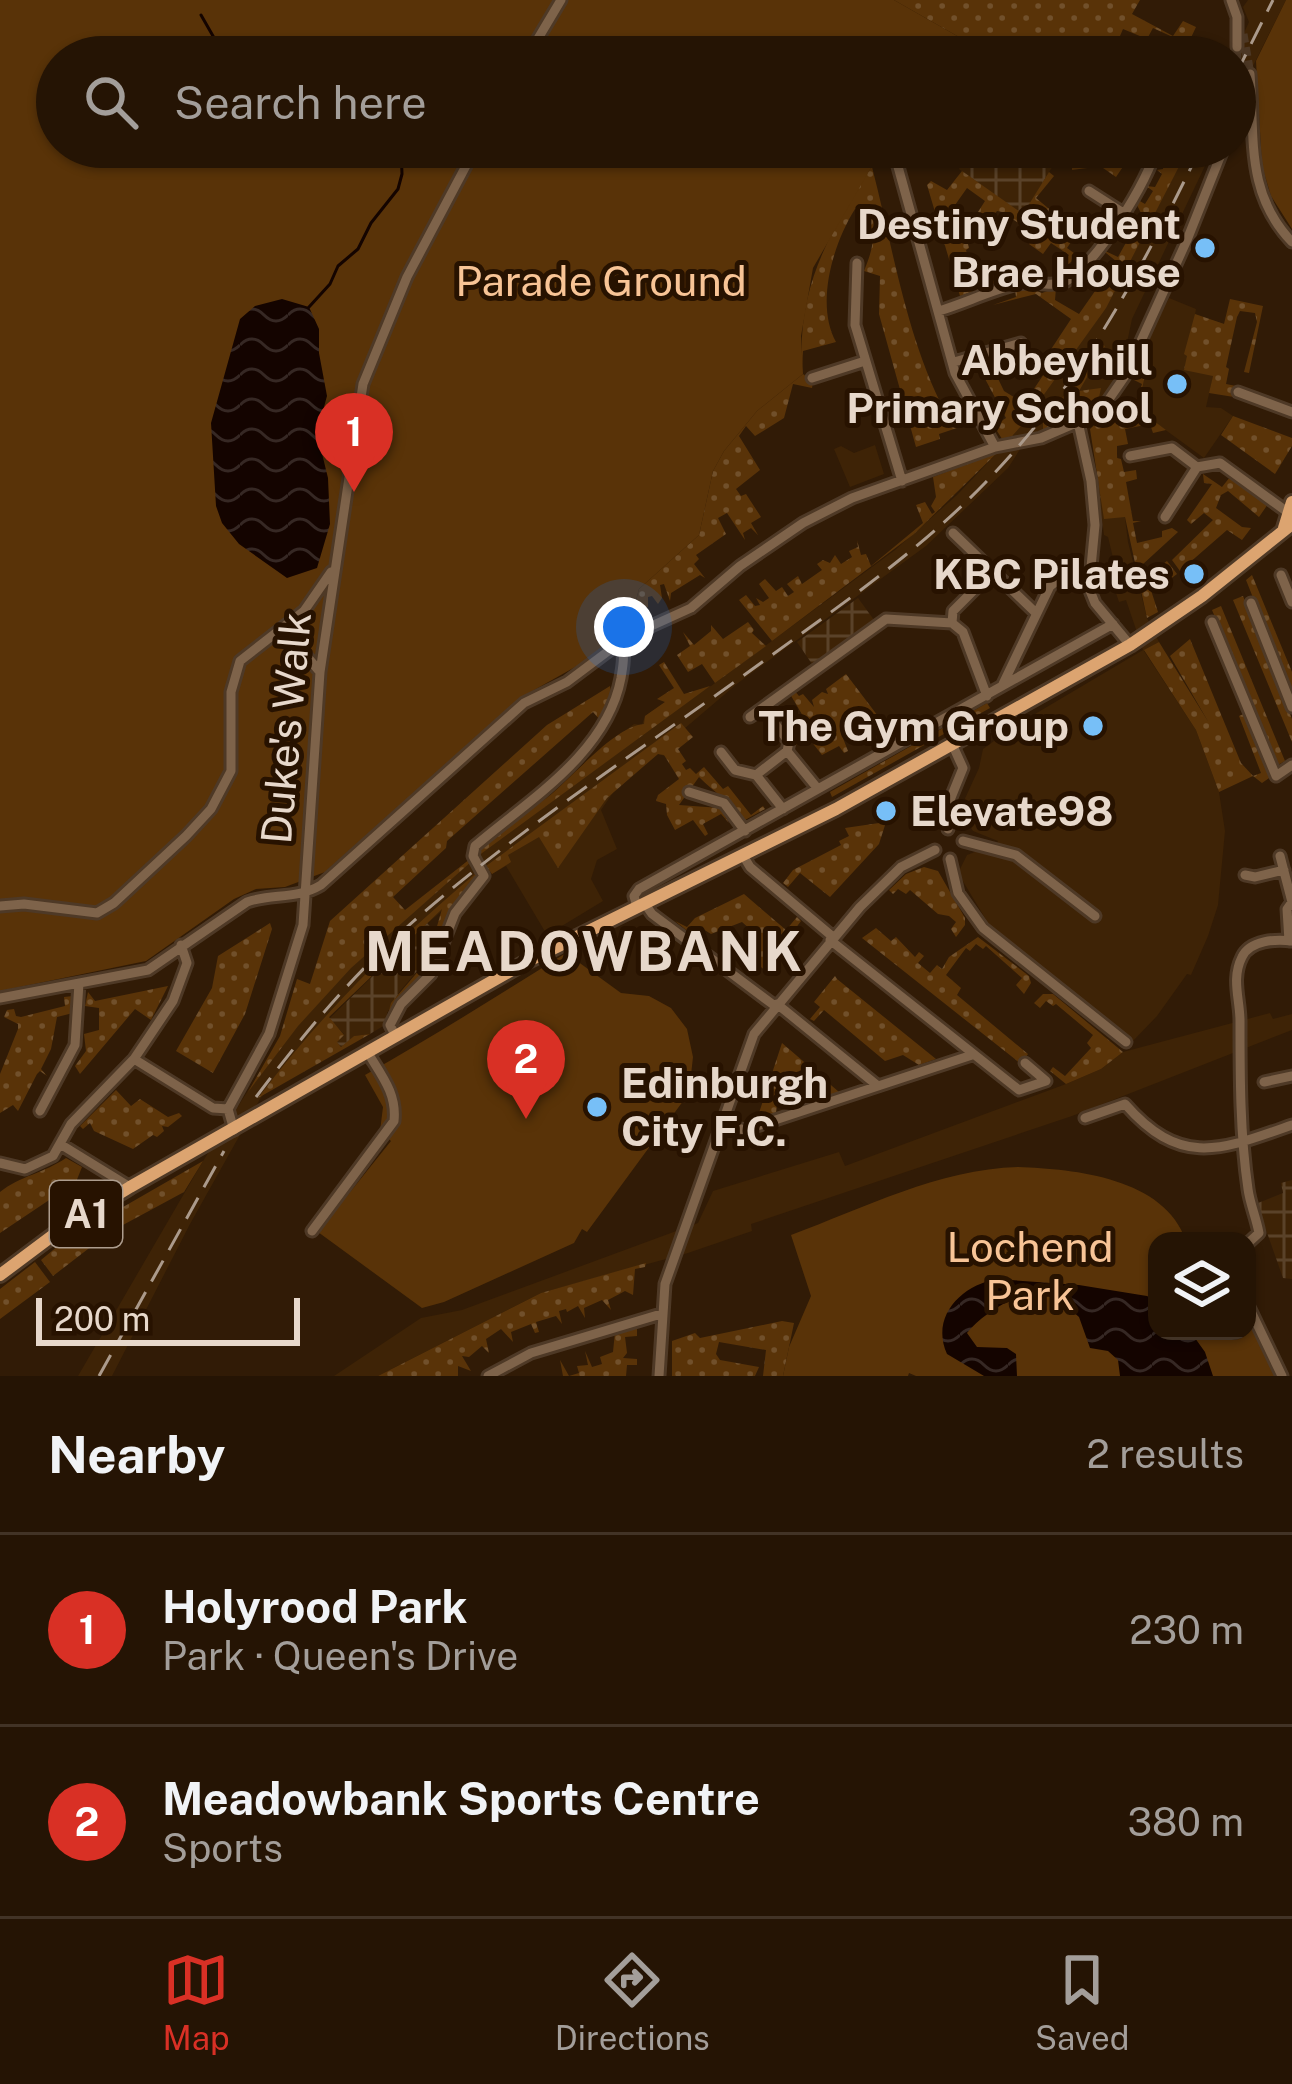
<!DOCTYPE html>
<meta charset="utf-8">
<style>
body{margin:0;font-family:"Public Sans",sans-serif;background:#2d1d0e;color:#f1f3f6}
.controls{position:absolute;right:36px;bottom:36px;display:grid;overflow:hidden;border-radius:24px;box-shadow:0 3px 9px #0004}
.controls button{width:108px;height:108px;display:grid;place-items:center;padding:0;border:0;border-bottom:3px solid #423326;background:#251404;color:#f1f3f6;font:60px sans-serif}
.scale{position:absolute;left:36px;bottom:30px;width:264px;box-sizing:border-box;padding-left:12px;border:6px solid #e7d8cb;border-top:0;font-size:33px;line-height:42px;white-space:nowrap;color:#e7d8cb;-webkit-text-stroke:9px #271200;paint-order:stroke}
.you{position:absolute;left:624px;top:627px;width:42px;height:42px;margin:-30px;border:9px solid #fff;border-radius:50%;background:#1a73e8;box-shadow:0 0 0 18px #1a73e833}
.badge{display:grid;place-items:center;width:78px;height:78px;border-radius:50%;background:#d93025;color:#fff;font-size:39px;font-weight:700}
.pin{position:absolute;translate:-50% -99px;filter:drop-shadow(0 3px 6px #0008)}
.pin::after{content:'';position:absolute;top:63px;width:42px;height:36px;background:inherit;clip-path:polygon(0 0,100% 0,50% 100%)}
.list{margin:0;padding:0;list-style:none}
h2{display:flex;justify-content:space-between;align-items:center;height:156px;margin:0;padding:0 48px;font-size:51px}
h2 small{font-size:39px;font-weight:400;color:#a39e9a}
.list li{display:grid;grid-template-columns:78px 1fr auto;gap:36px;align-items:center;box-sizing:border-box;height:192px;padding:0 48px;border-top:3px solid #423326}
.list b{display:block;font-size:45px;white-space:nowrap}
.list p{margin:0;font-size:39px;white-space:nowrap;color:#a39e9a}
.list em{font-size:39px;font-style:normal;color:#a39e9a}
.icon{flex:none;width:66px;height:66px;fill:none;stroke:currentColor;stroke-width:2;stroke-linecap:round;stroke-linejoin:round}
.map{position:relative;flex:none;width:1292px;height:1376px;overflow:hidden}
.search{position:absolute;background:#251404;box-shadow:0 3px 9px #0004;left:36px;right:36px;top:36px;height:132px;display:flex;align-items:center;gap:30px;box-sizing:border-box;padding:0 42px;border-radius:66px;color:#a39e9a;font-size:45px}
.sheet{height:540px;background:#251404}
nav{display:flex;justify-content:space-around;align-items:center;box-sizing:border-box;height:168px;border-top:3px solid #423326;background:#251404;font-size:33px;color:#a39e9a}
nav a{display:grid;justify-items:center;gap:6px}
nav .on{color:#d93025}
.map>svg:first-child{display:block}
.built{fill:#3e2306}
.industrial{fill:url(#industrial-grid)}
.grass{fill:url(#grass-dots)}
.park{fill:#593308}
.water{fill:url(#water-waves)}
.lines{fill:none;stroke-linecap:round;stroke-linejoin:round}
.stream{stroke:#140400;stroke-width:3}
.minor-tunnel{stroke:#4c3724;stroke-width:9;stroke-dasharray:9 4.5;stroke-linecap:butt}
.minor-casing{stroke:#4e3926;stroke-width:15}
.major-casing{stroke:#4e3926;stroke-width:18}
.minor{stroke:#7e634a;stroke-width:9}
.major{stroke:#dca470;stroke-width:12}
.rail{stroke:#ab9a8b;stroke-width:3;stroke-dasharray:24 12;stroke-linecap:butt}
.poi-dot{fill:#77bff7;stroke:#271200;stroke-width:4.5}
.labels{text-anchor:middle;stroke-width:10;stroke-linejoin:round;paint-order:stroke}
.shield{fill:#271200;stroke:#ad9d8e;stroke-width:3}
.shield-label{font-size:39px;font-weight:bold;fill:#e7d8cb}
.poi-label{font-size:42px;font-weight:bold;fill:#e7d8cb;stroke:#271200;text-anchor:end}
.park-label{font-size:42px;fill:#f8c496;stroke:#271200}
.street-label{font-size:42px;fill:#e7d8cb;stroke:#271200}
.district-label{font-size:54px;font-weight:bold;letter-spacing:3px;fill:#e7d8cb;stroke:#271200}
</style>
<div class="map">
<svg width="1292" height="1376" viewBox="0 0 1292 1376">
<defs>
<pattern id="industrial-grid" width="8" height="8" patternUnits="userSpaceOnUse" patternTransform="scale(3)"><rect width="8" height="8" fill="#3e2306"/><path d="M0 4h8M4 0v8" fill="none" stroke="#5a4229"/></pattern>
<pattern id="grass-dots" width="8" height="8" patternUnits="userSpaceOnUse" patternTransform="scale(3)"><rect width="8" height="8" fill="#593308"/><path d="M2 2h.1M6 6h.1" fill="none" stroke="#71502b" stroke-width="1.8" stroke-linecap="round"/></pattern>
<pattern id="water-waves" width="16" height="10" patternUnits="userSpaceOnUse" patternTransform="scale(3)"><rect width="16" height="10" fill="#140400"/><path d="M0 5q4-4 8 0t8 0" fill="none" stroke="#362824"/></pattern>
</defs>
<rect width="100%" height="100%" fill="#311b06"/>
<path class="built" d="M1248 0H1286L1235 102 1233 57 1249 22 1243 7Z
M1189 147H1214L1132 319 1125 352 1128 353 1112 387 1111 405 1128 542 1147 618 1159 642 1144 651 1196 730 1219 792 1225 831 1218 905 1208 936 1191 975 1187 974 1157 1016 1132 1042 991 928 958 873 967 855 980 850 994 852 998 841 973 831 963 815 962 805 979 768 983 749 994 741 1001 743 1003 735 1013 727 1143 650 1126 600 1119 602 1108 569 1115 566 1108 537 1104 535 1099 497V405L1028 437 1008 468 926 546 738 683 684 729 665 756 658 754 619 784 601 810 617 849 597 860 591 879 603 901 547 935 506 866 492 874 485 866 480 870V878L391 955 328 1018 260 1099 190 1224 112 1376H78L203 1161 290 1025 405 911 470 859 479 846 550 795 603 747 634 724 642 725 645 716 668 700 711 686 895 550 957 495 998 452 1003 436 1111 277Z
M1169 298 1196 309 1195 315 1225 324 1206 407 1221 408 1233 416 1204 458 1138 410 1149 356 1141 354Z
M875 445 884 474 850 487 834 449 841 446 854 453Z
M1270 1013 1273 1019 1292 1014V1030L1072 1116 751 1224 752 1231 688 1253 541 1293 378 1376H334L421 1318 462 1310 698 1223 713 1191 839 1152 845 1166 1066 1084 1101 1069 1123 1052Z"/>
<path class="industrial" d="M970 147H1104L1088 160 1057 159 1023 215 959 169Z
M858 598 874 620 812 664 797 642Z
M427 923 436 933 428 958 400 991 387 1013 388 1023 370 1034 354 1036 342 1047 336 1042 344 1034 329 1019Z
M1292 1180V1279L1283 1278 1258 1207V1203L1283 1193 1281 1183Z"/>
<path class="grass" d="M894 0H1140L1132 14 1173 36 1183 21 1196 27 1188 44 1153 28 1147 39 1123 29 1114 50 1136 57H994Z
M1104 147H1136L1148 155 1147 161 1133 152 1116 177 1093 161 1087 168 1072 170V160H1088Z
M1175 147 1187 151 1106 308 1022 425 1012 436 1002 439 994 426 1006 418 976 362 989 360 1004 391 1017 399 1014 404 1021 408 1044 374 1038 369 1071 319 1036 294 993 305 1016 297 1015 290 1026 287 1042 293 1056 288 1055 300 1079 314 1116 261 1101 249 1118 257 1128 239 1118 231 1139 221 1141 213 1136 203 1138 200 1145 204 1153 191 1146 186 1155 187 1162 174 1157 170 1163 169 1165 151Z
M882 150 885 163 872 167C894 252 907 344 950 421L957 420 960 427 939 434 940 439 916 447 879 314 880 276 864 271C874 246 880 227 855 209 833 244 815 304 836 342L803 351 802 367C797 278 836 223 882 150Z
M962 171 1023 214 1049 172 1054 176 1036 198 1054 213 1050 220 1075 236 1067 248 1078 256 1058 273 1069 255 1051 243 1043 254 1029 244 1034 237 1032 232 1002 212 997 211 990 220 978 212 985 201 967 188 955 205 963 240H967L969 248 966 250 974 281 991 278 996 283 960 296 927 185 931 181 947 190Z
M1230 299 1263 306 1249 373 1244 372 1257 322 1255 313 1240 311 1237 317 1226 367 1229 369 1226 384 1236 386 1234 397 1209 393 1213 376 1184 370 1187 356 1184 354 1195 314 1224 324Z
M1100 344 1105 346 1079 391 1101 388 1098 402 1043 431V421L1083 373Z
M1141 354 1149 356 1138 409 1166 430 1153 433 1150 424 1125 429 1128 444 1117 446V458L1121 459 1124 472 1136 470 1137 479 1126 482 1133 521H1141L1133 523 1137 543 1162 537V531L1172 528 1178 532 1142 565 1146 576 1167 561 1177 574 1157 589 1154 579 1148 581 1158 612 1147 618 1125 517 1104 519 1090 429 1111 410V405L1117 408 1121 400 1136 401 1142 384 1130 378 1137 365 1146 368 1148 357Z
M803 374 813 382 812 388 793 384 784 418 755 436 746 426 739 436 760 470 736 489 741 496 746 494 761 517 751 523 758 535 751 528 743 533 745 540 727 513 718 518 726 534 696 555 699 559 694 564 705 578 700 575 671 593 670 601 664 584 660 585 662 598 658 604 652 596 648 597V607L638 611 640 617 631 621 639 589 699 535 713 471 724 451 757 411Z
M1233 416 1292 438V446L1275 474 1221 435Z
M998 452 914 534 772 641 739 600 746 595 755 606 760 605 756 598 763 602 769 598 759 584 765 579 776 591 782 587 788 596 794 592 787 584 798 576 802 584 822 570 817 564 823 560 830 563 835 555 841 564 852 557 849 551 858 547 857 540 861 555 866 554 871 566 923 523 916 505 925 502 932 514 935 512 931 506 936 497 933 477Z
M1203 474 1222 487 1230 477 1268 504 1259 517 1228 491 1221 495 1216 508 1242 527 1251 528 1242 540 1227 530 1180 571 1172 560 1213 520 1204 513 1191 524 1187 520 1212 484 1204 483Z
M1252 575 1292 672V696L1246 580Z
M1243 596 1292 719V742L1233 600Z
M1221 606 1285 761 1278 765 1212 610Z
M748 622 754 630 752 633 766 646 715 683 702 664 688 672 677 655 690 646 683 632 694 645 711 631V625L723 639Z
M1190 639 1241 763 1253 776 1261 773 1239 716 1246 713 1272 776 1262 783 1253 776 1219 792 1196 730 1144 650 1159 642 1209 723 1170 656Z
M664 662 684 694 710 686 478 856V848C500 829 525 814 548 797 573 777 615 726 644 724L645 716 665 702 657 699 674 688 659 665Z
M846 674 887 728 883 730 878 722 850 738 841 733 848 751 844 753 839 746 822 755 807 736 793 748 810 728 790 694 794 690 799 696 803 694 814 707 812 700 822 692 828 694 826 689Z
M610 686 612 698 600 720 593 712 447 841 446 848 393 897 405 910 470 859 472 861 351 968 298 1026 248 1092 280 1036 297 979 310 984 330 921 547 725Z
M987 703 990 708 832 797 830 792Z
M681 723 693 737 678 749 686 761 682 764 686 770 690 768 696 774 704 767 723 789 728 786 751 815 763 806 765 809 745 820C731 802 715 793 699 777L679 805 720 808 729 823 721 814 703 824 708 834 705 836 693 820 675 830 667 815 666 804 656 801 658 795 679 779 664 755 658 754 607 798 558 868 539 837 508 855 511 862 492 874 486 866Z
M886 822 879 844 830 897 800 873 788 887 783 883 793 870 841 845 839 841 849 836 845 828Z
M924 867 938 871 965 918V925L956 937 951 929 956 922 949 916 938 914 910 890 906 894 898 889 893 894 889 890 906 874Z
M480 870 482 874 460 901 430 972 393 1013 387 1018 391 1003 427 961 442 909 329 1017 344 1035 337 1042 341 1047 354 1036 370 1034 258 1098C323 1012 396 940 480 870Z
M744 894 786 930 797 917 801 921 792 933 795 937 766 971 745 954 754 949 748 934 751 930 742 922 711 934 703 929 696 938 675 921 687 927 695 918Z
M270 923 272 929 245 1014 213 1073 176 1051 212 988 218 956Z
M876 928 891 941 896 937 915 957 919 952 924 956 918 963 930 973 937 965 942 969 949 957 978 937 1029 976 1031 983 1024 994 1016 985 1022 978 986 946 983 949 976 944 970 951 966 948 946 975 961 988 957 995 1028 1054 1021 1064 862 938Z
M835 976 837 979 936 1059 919 1065 903 1055 885 1061 824 1010 814 1021 810 1019 820 1007 814 1002Z
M168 986 151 1020 135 1009 80 1074 75 1066 86 1051 84 1034 99 1030V1008L85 1006 88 992 95 1001Z
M1043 994H1053L1123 1052 1101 1069 1066 1084 1050 1071 1053 1067 1065 1076 1091 1048 1087 1043 1093 1035 1056 1004 1053 1006 1046 1001 1040 1008 1034 1003Z
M73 996V1013L57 1017 51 1049 41 1069 47 1076 40 1071 37 1074 18 1111 13 1105 0 1113V1074L18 1029V1024L4 1017 7 1010 14 1009 16 1016 21 1017 65 1006 64 997Z
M782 1043 839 1092 822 1098 811 1086 778 1096 776 1113 757 1119Z
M116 1090 131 1106 140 1099 168 1117 179 1113 182 1116 168 1127 162 1126 164 1131 157 1137 153 1135 133 1149 94 1131 90 1123 83 1129 80 1126Z
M66 1158 82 1167 76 1182 0 1233V1192C20 1176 44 1173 66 1158Z
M203 1161 184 1192 110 1232 53 1276 41 1260 64 1241Z
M35 1262 50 1282 0 1319V1289Z
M646 1263 645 1267 635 1269 633 1295 625 1291 608 1300 611 1310 602 1300 584 1308 585 1318 578 1306 567 1312 566 1309 559 1311 562 1324 556 1316 536 1322 539 1332 535 1333 531 1324 511 1332 513 1342 501 1329 486 1339 489 1353 482 1346 469 1357 462 1356 471 1371 458 1366V1376H378L541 1293Z
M782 1321 794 1323 783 1376H763L766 1350 719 1342 716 1354 720 1360 759 1367 755 1376H672V1341L695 1333 700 1338Z
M637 1325V1336L625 1337 627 1353 623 1358 637 1359V1365H627L626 1376H563L560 1360 569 1376 579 1373 577 1366 588 1365 585 1351 592 1367 602 1364 600 1357 613 1352 615 1332Z"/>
<path class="park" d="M0 0H894L994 57H57V147H883L813 268 801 336 803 374 757 411 724 451 713 471 699 535 639 589 630 623 584 662 520 698 325 872 285 887 256 889 234 899 146 961 0 991Z
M1286 0H1292V229L1271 196 1262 166 1256 61Z
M566 953 621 993 649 996 671 1008 687 1029 693 1057 689 1093 587 1232 582 1229 574 1243 444 1302 422 1308 318 1232 391 1141 380 1131 383 1107 365 1075C434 1036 499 995 566 953Z
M1018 1167C1075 1169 1165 1178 1186 1241H1157V1331H1247V1314L1277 1376H916L909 1373 908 1376H783L789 1347 811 1296 791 1235C864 1208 939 1169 1018 1167Z"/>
<path class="water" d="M282 299 309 307 319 329V353L327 396 317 433 328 478 330 524 317 568 287 578 239 544 222 523 216 506 211 423 240 319 255 306Z
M997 1279 1079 1285 1147 1296 1157 1301V1331H1190L1205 1352 1213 1376H1120L1118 1360 1108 1351 1090 1348 1079 1317 1071 1310 1072 1298C1043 1276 987 1308 967 1333L977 1347 1007 1348 1016 1354 1017 1376H984L947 1354C930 1316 962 1285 997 1279Z"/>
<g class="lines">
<path class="stream" d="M201 15 225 57
M309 307 330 284 338 266 358 249 371 223 398 189 402 174 401 147"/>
<path class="minor-tunnel" d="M1243 34 1250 74
M1236 100 1237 47
M1190 147 1209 157"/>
<g class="minor-casing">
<path id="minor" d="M1231 0 1237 17V47
M527 57 561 0
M1250 74C1255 137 1245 193 1292 242
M1235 107 1236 100
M897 163 955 373 995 447
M1089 191 1125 214
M857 263 855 325 902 481
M939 311C965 303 992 290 1018 284 1033 280 1049 288 1064 282 1092 271 1152 177 1156 147
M954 362 1021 343
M812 378 865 361
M1238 392 1292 412
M1078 422 1091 481 1095 525 1089 588 1095 603 1130 645
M1130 456 1172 448 1197 467 1220 463 1286 511
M1165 517 1197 467
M953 533 1036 613
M1281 575 1292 602
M1251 603 1292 707
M1212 622 1276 776 1292 765
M952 623 963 632 987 696
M952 623 953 611 992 572
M273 635 304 653 320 672
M1003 684 1050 586 1061 578 1088 575
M763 708 789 742 787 751 818 789
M750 717 886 619 952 623
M721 752 735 770 756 775 783 809
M756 775 787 751
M689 792 724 803 745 831
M948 829 950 800 963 768 953 746
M963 841 1016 855 1095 916
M1280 856 1292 902 1287 909 1289 941
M744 857 750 867 833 937
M950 859 958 893 983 928 1126 1042
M1245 875 1255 877 1284 870
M645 904 652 914 775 1006
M0 906 24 904 97 913 114 903 186 836 211 809 231 771V692L240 661 304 611 331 572
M637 907 634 896 639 889 1113 624
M830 940 1019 1090 1046 1081 1025 1063
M0 998 148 970 247 902C272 893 296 900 321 885L524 703 567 682 627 637 691 608 740 566 803 523 852 498 995 447 1041 438 1078 422 1107 402 1125 376 1187 240 1224 147
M777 1004 878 1086
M396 1037 390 1025 401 1004 431 974 455 913 484 876 473 856 475 846C529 800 607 753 621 678 623 665 626 654 619 642
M134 1059 213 1108 228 1109
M1264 1082 1292 1076
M40 1111 75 1045 79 983
M1085 1118 1125 1104C1181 1168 1221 1150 1292 1125
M720 1124 745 1130 972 1055
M234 1130 228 1109 269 1034 303 925 320 672 363 384 407 277 476 147
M60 1144 130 1187
M0 1163 25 1169 53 1156 71 1124 134 1059 173 1001 187 963 181 945
M312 1231 394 1121C397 1094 382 1076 368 1053
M1247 1244 1259 1233C1256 1217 1250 1204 1248 1189 1240 1134 1240 1076 1240 1021 1240 999 1231 979 1242 957 1250 940 1276 939 1292 941
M1247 1303 1282 1376
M488 1376 531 1353 661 1314
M659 1376 665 1284 754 1034 860 907 901 867 935 850"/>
</g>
<g class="major-casing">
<path id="major" d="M1284 528 1292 502
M0 1275 60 1230 130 1187 526 962 836 809 1130 645 1202 596 1292 524"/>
</g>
<use href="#minor" class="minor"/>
<use href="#major" class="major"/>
<path class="rail" d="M1235 76 1273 0
M256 1097C302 1036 350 978 407 927 516 830 647 746 765 660 842 604 919 551 985 483 1084 381 1140 272 1201 147
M99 1376 224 1151"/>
</g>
<g class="poi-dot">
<circle cx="1205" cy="248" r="12"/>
<circle cx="1177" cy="384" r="12"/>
<circle cx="1194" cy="574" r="12"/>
<circle cx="1093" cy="726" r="12"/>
<circle cx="886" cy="811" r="12"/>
<circle cx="597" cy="1107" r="12"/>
</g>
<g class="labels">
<rect class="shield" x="50" y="1181" width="72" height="66" rx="9"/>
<g class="shield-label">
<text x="86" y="1228">A1</text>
</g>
<g class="poi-label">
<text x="1181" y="239">Destiny Student<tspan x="1181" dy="48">Brae House</tspan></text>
<text x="1153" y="375">Abbeyhill<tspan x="1153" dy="48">Primary School</tspan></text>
<text x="1170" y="589">KBC Pilates</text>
<text x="1069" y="741">The Gym Group</text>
<text x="910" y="826" text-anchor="start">Elevate98</text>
<text x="621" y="1098" text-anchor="start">Edinburgh<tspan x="621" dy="48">City F.C.</tspan></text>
</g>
<g class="park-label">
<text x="601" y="296">Parade Ground</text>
<text x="1030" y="1262">Lochend<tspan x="1030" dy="48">Park</tspan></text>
</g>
<g class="street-label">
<text transform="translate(286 728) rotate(-85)" y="15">Duke's Walk</text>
</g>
<g class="district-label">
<text x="585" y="971">MEADOWBANK</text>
</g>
</g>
</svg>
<div class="controls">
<button><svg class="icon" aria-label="layers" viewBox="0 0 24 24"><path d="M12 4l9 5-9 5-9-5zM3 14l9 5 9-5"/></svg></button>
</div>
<div class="scale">200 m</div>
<div class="you"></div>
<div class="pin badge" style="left:354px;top:492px">1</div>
<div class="pin badge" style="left:526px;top:1119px">2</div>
<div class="search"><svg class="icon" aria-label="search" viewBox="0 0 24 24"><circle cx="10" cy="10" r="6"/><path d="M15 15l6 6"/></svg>Search here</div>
</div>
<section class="sheet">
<h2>Nearby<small>2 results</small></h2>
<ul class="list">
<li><span class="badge">1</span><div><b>Holyrood Park</b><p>Park · Queen's Drive</p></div><em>230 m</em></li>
<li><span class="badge">2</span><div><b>Meadowbank Sports Centre</b><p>Sports</p></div><em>380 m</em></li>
</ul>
</section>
<nav>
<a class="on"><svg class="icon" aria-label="map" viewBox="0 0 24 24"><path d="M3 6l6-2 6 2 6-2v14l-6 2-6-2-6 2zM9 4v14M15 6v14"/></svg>Map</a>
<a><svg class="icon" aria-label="directions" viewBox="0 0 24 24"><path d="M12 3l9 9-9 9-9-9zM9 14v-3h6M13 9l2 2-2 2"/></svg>Directions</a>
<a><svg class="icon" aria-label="saved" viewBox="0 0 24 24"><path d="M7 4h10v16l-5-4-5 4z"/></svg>Saved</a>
</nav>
